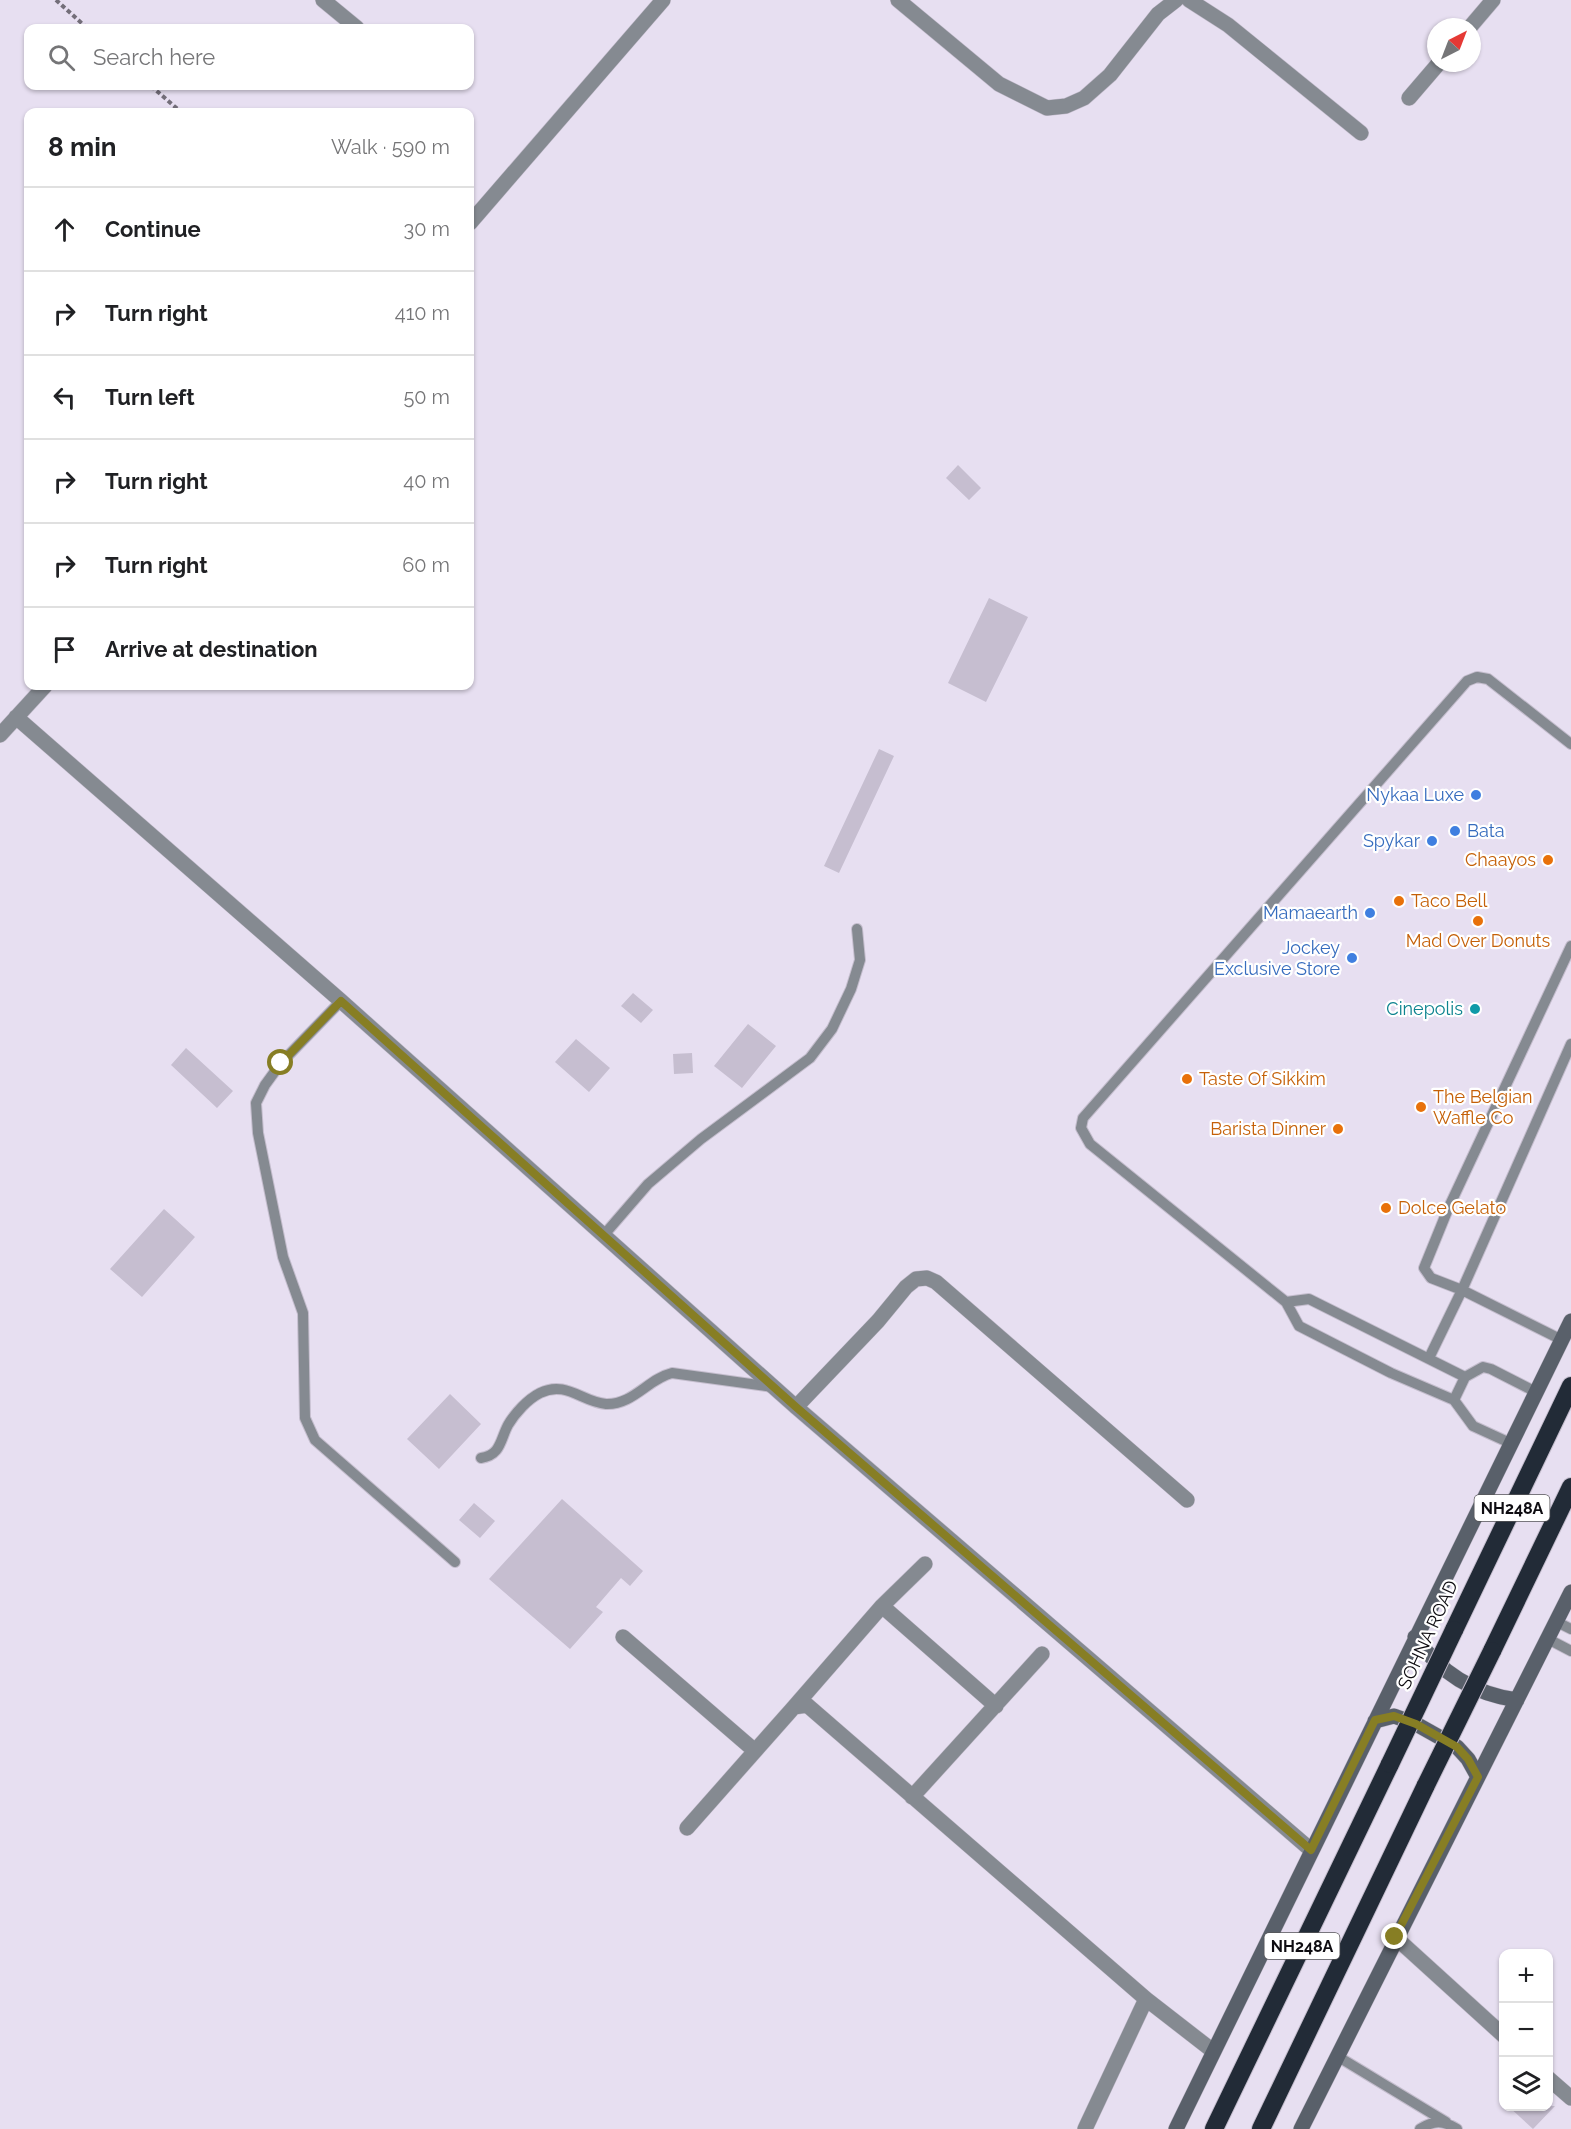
<!DOCTYPE html>
<meta charset="utf-8">
<style>
body{margin:0;font-family:Raleway,sans-serif;background:#f6f6f6;color:#202124}
.controls{position:absolute;right:18px;bottom:18px;display:grid;overflow:hidden;border-radius:12px;box-shadow:0 2px 4px #0004}
.controls button{width:54px;height:54px;display:grid;place-items:center;padding:0;border:0;border-bottom:2px solid #e0e0e0;background:#fff;color:#202124;font:30px sans-serif}
.compass{position:absolute;left:1427px;top:18px;width:54px;height:54px;border-radius:50%;background:#fff;box-shadow:0 2px 4px #0004;rotate:42deg}
.stop{position:absolute;width:18px;height:18px;margin:-14px;border:4px solid #877e24;border-radius:50%;background:#fff}
.stop.end{background:#877e24;border-color:#fff;box-shadow:0 2px 6px #0008}
.list{margin:0;padding:0;list-style:none}
h2{display:flex;justify-content:space-between;align-items:center;height:78px;margin:0;padding:0 24px;font-size:26px}
h2 small{font-size:20px;font-weight:400;color:#757577}
.list li{display:grid;grid-template-columns:39px 1fr auto;gap:18px;align-items:center;box-sizing:border-box;height:84px;padding:0 24px;border-top:2px solid #e0e0e0}
.list b{display:block;font-size:22px;white-space:nowrap}
.list em{font-size:20px;font-style:normal;color:#757577}
.icon{flex:none;width:33px;height:33px;fill:none;stroke:currentColor;stroke-width:2;stroke-linecap:round;stroke-linejoin:round}
.map{position:relative;flex:none;width:1571px;height:2129px;overflow:hidden}
.search{position:absolute;background:#fff;box-shadow:0 2px 4px #0004;left:24px;top:24px;width:450px;height:66px;display:flex;align-items:center;gap:15px;box-sizing:border-box;padding:0 21px;border-radius:12px;color:#757577;font-size:22px}
.panel{position:absolute;background:#fff;box-shadow:0 2px 4px #0004;left:24px;top:108px;width:450px;height:582px;border-radius:12px}
.map>svg:first-child{display:block}
.building{fill:#c6bed0}
.lines{fill:none;stroke-linecap:round;stroke-linejoin:round}
.lane-casing{stroke:#c4bdcd;stroke-width:12}
.street-casing{stroke:#c4bdcd;stroke-width:16}
.secondary-casing{stroke:#c4bdcd;stroke-width:16}
.highway-casing{stroke:#c4bdcd;stroke-width:20}
.path{stroke:#736e79;stroke-width:4;stroke-dasharray:4.5 3;stroke-linecap:butt}
.lane{stroke:#858a91;stroke-width:10}
.street{stroke:#858a91;stroke-width:15}
.secondary{stroke:#59606a;stroke-width:15}
.highway{stroke:#222b37;stroke-width:18}
.highway-bridge-casing{stroke:#c4bdcd;stroke-width:20;stroke-linecap:butt}
.highway-bridge{stroke:#222b37;stroke-width:18}
.route{stroke:#877e24;stroke-width:8}
.shop-dot{fill:#3f7fe0;stroke:#fff;stroke-width:2}
.food-dot{fill:#e8710a;stroke:#fff;stroke-width:2}
.culture-dot{fill:#0f9aa8;stroke:#fff;stroke-width:2}
.labels{text-anchor:middle;stroke-width:4.5;stroke-linejoin:round;paint-order:stroke}
.shield{fill:#fff;stroke:#565558;stroke-width:1.5}
.shield-label{font-size:16px;font-weight:bold;fill:#0e0c11}
.shop-label{font-size:18px;fill:#366cbe;stroke:#fff;text-anchor:end}
.food-label{font-size:18px;fill:#c56008;stroke:#fff;text-anchor:start}
.culture-label{font-size:18px;fill:#0d838f;stroke:#fff;text-anchor:end}
.street-label{font-size:18px;fill:#0e0c11;stroke:#fff}
</style>
<div class="map">
<svg width="1571" height="2129" viewBox="0 0 1571 2129">
<rect width="100%" height="100%" fill="#e7dff1"/>
<path class="building" d="M958 465 981 488 969 500 946 478Z
M989 598 1028 617 986 702 948 683Z
M879 749 894 756 839 873 824 866Z
M633 993 653 1010 641 1023 621 1006Z
M748 1024 776 1046 742 1088 714 1066Z
M576 1039 610 1068 589 1092 555 1062Z
M186 1048 233 1091 217 1108 171 1065Z
M692 1053 693 1073 674 1074 673 1054Z
M164 1209 195 1237 142 1297 110 1269Z
M450 1394 481 1424 439 1469 407 1439Z
M562 1499 643 1571 630 1586 621 1578 596 1607 603 1612 570 1649 489 1579Z
M474 1503 495 1521 480 1538 459 1520Z
M1508 2106H1555L1533 2129Z"/>
<g class="lines">
<g class="lane-casing">
<path id="lane" d="M341 1001 281 1063 265 1085 256 1103 258 1133 283 1257 303 1313 305 1418 315 1440 455 1562
M603 1236 648 1184 701 1139 810 1058 832 1029 851 989 860 960 857 929
M1286 1302 1309 1299 1465 1377 1483 1367 1491 1369 1536 1392
M1562 1340 1462 1290 1431 1278 1424 1268 1448 1209 1571 946
M1429 1358 1462 1290 1571 1044
M1454 1400 1465 1377
M1510 1443 1473 1426 1454 1400 1391 1373 1299 1326 1286 1302 1090 1144 1081 1128 1083 1118 1467 681 1477 677 1488 679 1571 744
M481 1458C501 1455 500 1440 508 1425 515 1413 528 1399 540 1393 566 1380 582 1402 606 1404 633 1405 648 1379 672 1373L773 1387
M1557 1622 1571 1629
M1548 1639 1571 1651
M1337 2056 1446 2122
M1420 2129C1434 2120 1443 2120 1457 2129"/>
</g>
<g class="street-casing">
<path id="street" d="M323 0 357 28
M898 0 999 84 1047 108 1066 106 1084 98 1110 75 1158 14 1176 0
M1189 0 1228 25 1361 133
M1470 27 1493 0
M1409 98 1439 63
M470 223 663 0
M16 717 341 1001 796 1407 1311 1850
M0 735 45 686
M796 1407 878 1321 906 1287 916 1279 927 1278 936 1282 1187 1500
M882 1606 996 1706
M623 1637 755 1751
M794 1707 882 1606 925 1564
M912 1797 1042 1654
M687 1828 794 1707 807 1705 1146 1999 1213 2051
M1395 1937 1504 2036
M1548 2078 1571 2098
M1085 2129 1146 1999"/>
</g>
<g class="secondary-casing">
<path id="secondary" d="M1415 1637C1440 1673 1474 1694 1517 1700
M1375 1721 1394 1716 1416 1724 1457 1747 1468 1759 1478 1777
M1176 2129 1571 1321
M1301 2129 1571 1592"/>
</g>
<g class="highway-casing">
<path id="highway" d="M1454 1630 1571 1386
M1492 1651 1571 1487
M1214 2129 1390 1764
M1261 2129 1426 1785"/>
</g>
<path class="path" d="M56 0 87 28
M151 86 181 112"/>
<use href="#lane" class="lane"/>
<use href="#street" class="street"/>
<use href="#secondary" class="secondary"/>
<use href="#highway" class="highway"/>
<g class="highway-bridge-casing">
<path id="highway-bridge" d="M1390 1764 1454 1630
M1426 1785 1492 1651"/>
</g>
<use href="#highway-bridge" class="highway-bridge"/>
</g>
<g class="lines">
<path class="route" d="M281 1063 341 1001 796 1407 1311 1850 1375 1720 1394 1716 1416 1724 1457 1747 1468 1759 1478 1777 1395 1937"/>
</g>
<g class="shop-dot">
<circle cx="1476" cy="795" r="6"/>
<circle cx="1455" cy="831" r="6"/>
<circle cx="1432" cy="841" r="6"/>
<circle cx="1370" cy="913" r="6"/>
<circle cx="1352" cy="958" r="6"/>
</g>
<g class="food-dot">
<circle cx="1548" cy="860" r="6"/>
<circle cx="1399" cy="901" r="6"/>
<circle cx="1478" cy="921" r="6"/>
<circle cx="1187" cy="1079" r="6"/>
<circle cx="1421" cy="1107" r="6"/>
<circle cx="1338" cy="1129" r="6"/>
<circle cx="1386" cy="1208" r="6"/>
</g>
<circle class="culture-dot" cx="1475" cy="1009" r="6"/>
<g class="labels">
<g class="shield">
<rect x="1474.5" y="1495" width="75" height="26" rx="4.5"/>
<rect x="1264.5" y="1933" width="75" height="26" rx="4.5"/>
</g>
<g class="shield-label">
<text x="1512" y="1514">NH248A</text>
<text x="1302" y="1952">NH248A</text>
</g>
<g class="shop-label">
<text x="1464" y="801">Nykaa Luxe</text>
<text x="1467" y="837" text-anchor="start">Bata</text>
<text x="1420" y="847">Spykar</text>
<text x="1358" y="919">Mamaearth</text>
<text x="1340" y="954">Jockey<tspan x="1340" dy="21">Exclusive Store</tspan></text>
</g>
<g class="food-label">
<text x="1536" y="866" text-anchor="end">Chaayos</text>
<text x="1411" y="907">Taco Bell</text>
<text x="1478" y="947" text-anchor="middle">Mad Over Donuts</text>
<text x="1199" y="1085">Taste Of Sikkim</text>
<text x="1433" y="1103">The Belgian<tspan x="1433" dy="21">Waffle Co</tspan></text>
<text x="1326" y="1135" text-anchor="end">Barista Dinner</text>
<text x="1398" y="1214">Dolce Gelato</text>
</g>
<g class="culture-label">
<text x="1463" y="1015">Cinepolis</text>
</g>
<g class="street-label">
<text transform="translate(1428 1635) rotate(-65)" y="6">SOHNA ROAD</text>
</g>
</g>
</svg>
<div class="controls">
<button>+</button>
<button>−</button>
<button><svg class="icon" aria-label="layers" viewBox="0 0 24 24"><path d="M12 4l9 5-9 5-9-5zM3 14l9 5 9-5"/></svg></button>
</div>
<svg class="compass" viewBox="-18 -18 36 36"><path d="M0-13l5 13h-10z" fill="#e53935"/><path d="M0 13l5-13h-10z" fill="#757577"/></svg>
<div class="stop" style="left:281px;top:1063px"></div>
<div class="stop end" style="left:1395px;top:1937px"></div>
<div class="search"><svg class="icon" aria-label="search" viewBox="0 0 24 24"><circle cx="10" cy="10" r="6"/><path d="M15 15l6 6"/></svg>Search here</div>
<section class="panel">
<h2>8 min<small>Walk · 590 m</small></h2>
<ul class="list">
<li><svg class="icon" aria-label="ahead" viewBox="0 0 24 24"><path d="M12 20V5M6 11l6-6 6 6"/></svg><div><b>Continue</b></div><em>30 m</em></li>
<li><svg class="icon" aria-label="right" viewBox="0 0 24 24"><path d="M7 20v-9h11M14 6l5 5-5 5"/></svg><div><b>Turn right</b></div><em>410 m</em></li>
<li><svg class="icon" aria-label="left" viewBox="0 0 24 24"><path d="M17 20v-9H6M10 6l-5 5 5 5"/></svg><div><b>Turn left</b></div><em>50 m</em></li>
<li><svg class="icon" aria-label="right" viewBox="0 0 24 24"><path d="M7 20v-9h11M14 6l5 5-5 5"/></svg><div><b>Turn right</b></div><em>40 m</em></li>
<li><svg class="icon" aria-label="right" viewBox="0 0 24 24"><path d="M7 20v-9h11M14 6l5 5-5 5"/></svg><div><b>Turn right</b></div><em>60 m</em></li>
<li><svg class="icon" aria-label="arrive" viewBox="0 0 24 24"><path d="M6 21V4h12l-3 4 3 4H6"/></svg><div><b>Arrive at destination</b></div></li>
</ul>
</section>
</div>
